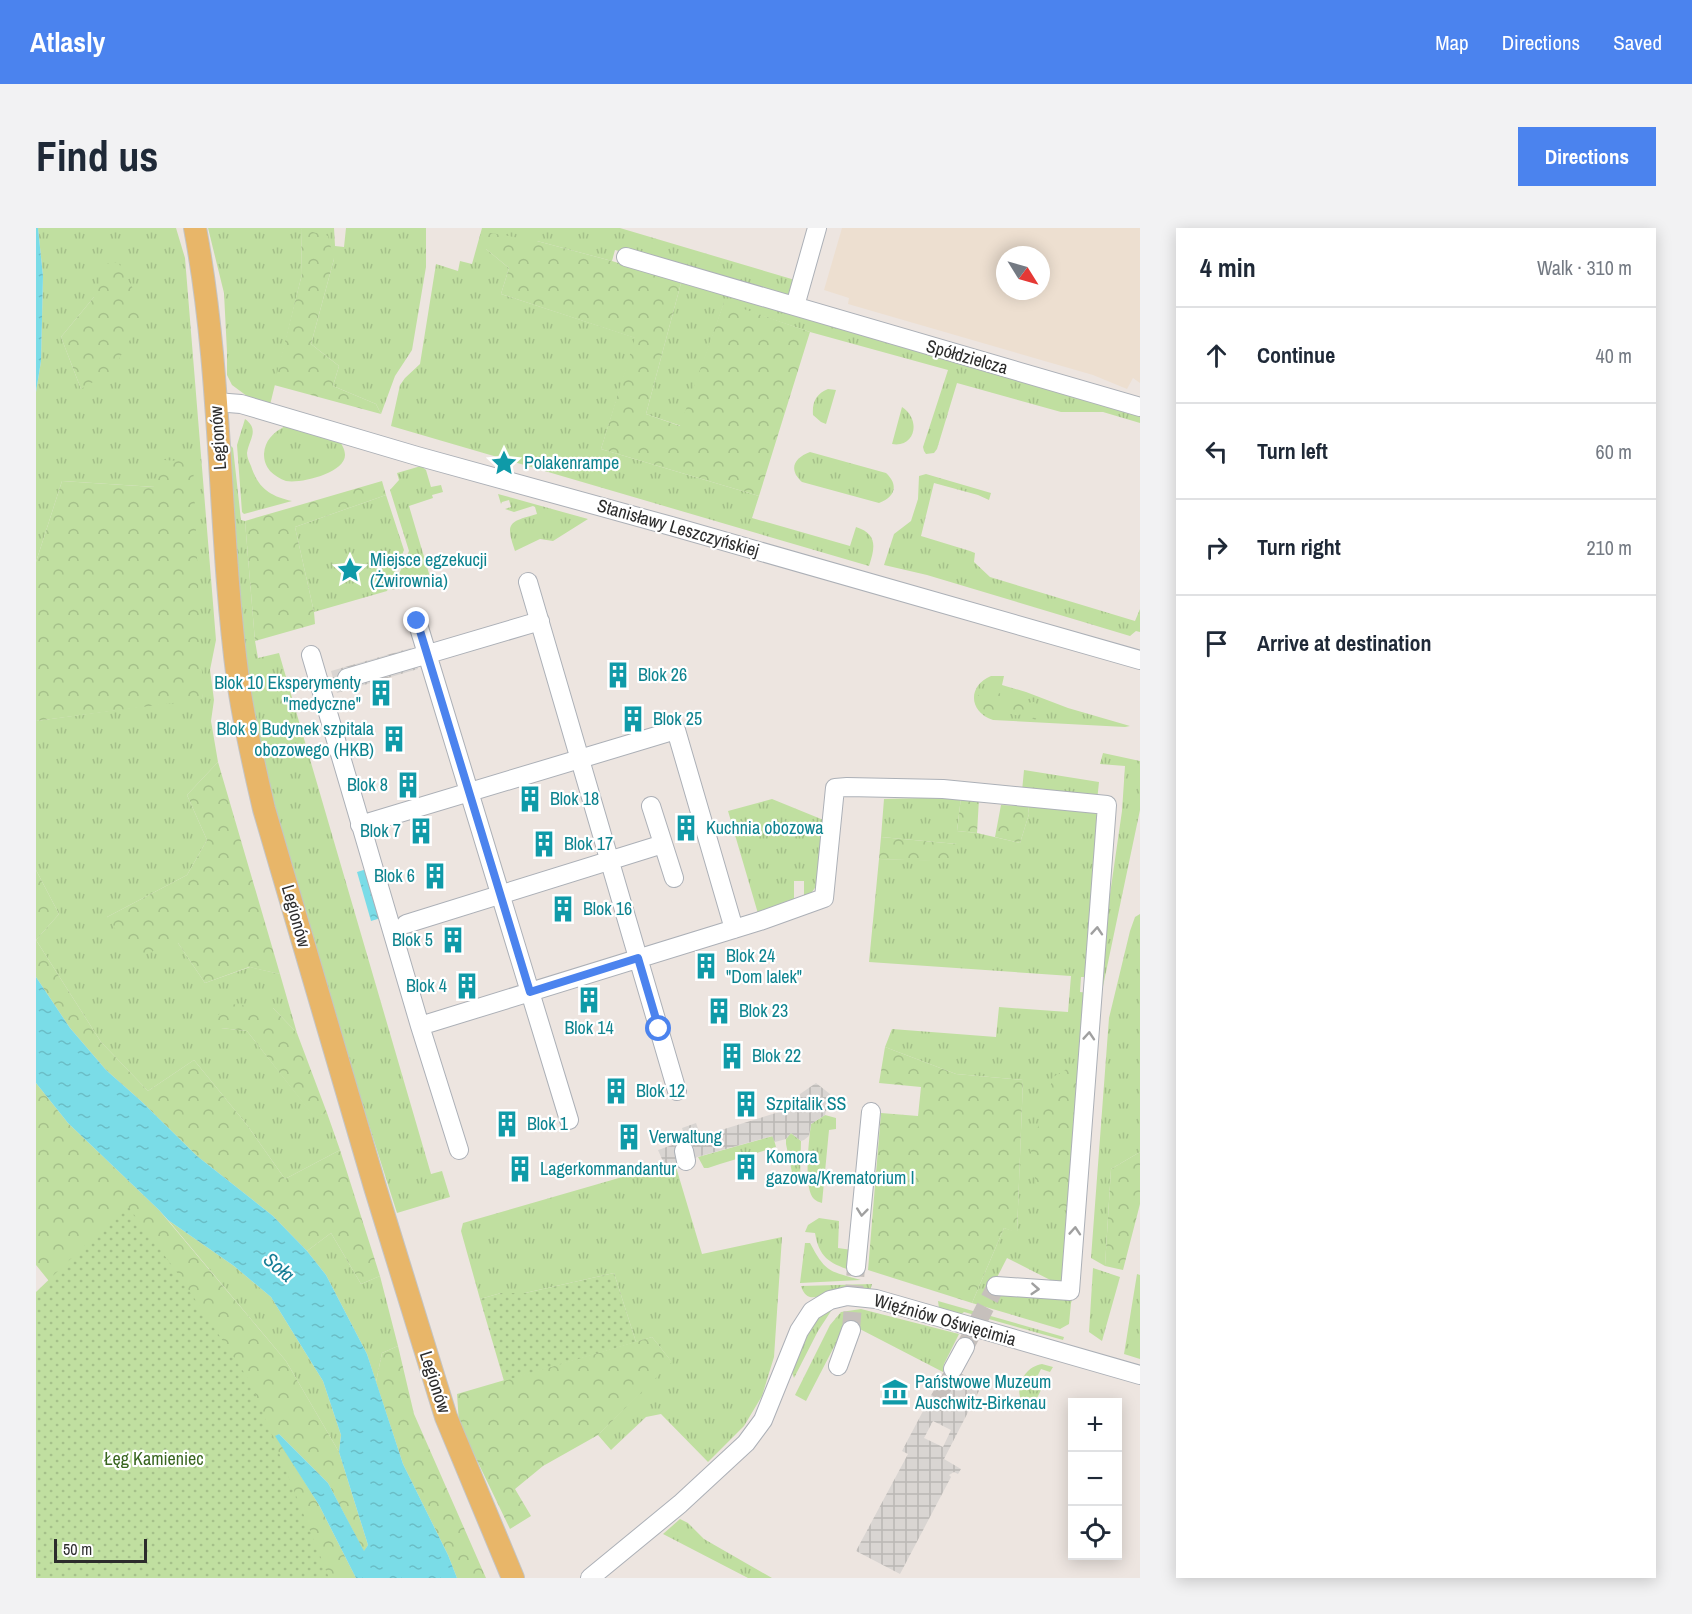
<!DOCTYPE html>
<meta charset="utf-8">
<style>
body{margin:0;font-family:"Archivo Narrow",sans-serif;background:#f2f2f3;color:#1f2937}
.controls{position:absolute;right:18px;bottom:18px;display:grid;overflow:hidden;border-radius:0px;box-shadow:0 3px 15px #0003}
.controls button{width:54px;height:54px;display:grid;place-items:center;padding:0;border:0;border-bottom:2px solid #e0e1e3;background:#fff;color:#1f2937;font:30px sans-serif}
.compass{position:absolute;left:960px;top:18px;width:54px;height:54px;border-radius:50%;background:#fff;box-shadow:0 3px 15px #0003;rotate:127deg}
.scale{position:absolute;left:18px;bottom:15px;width:93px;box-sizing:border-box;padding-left:6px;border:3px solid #2c2c2c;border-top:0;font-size:16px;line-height:21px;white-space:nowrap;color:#2c2c2c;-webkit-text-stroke:4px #fff;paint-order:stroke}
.stop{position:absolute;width:18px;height:18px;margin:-14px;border:4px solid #4b83ee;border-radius:50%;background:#fff}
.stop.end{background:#4b83ee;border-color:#fff;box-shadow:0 2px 6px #0008}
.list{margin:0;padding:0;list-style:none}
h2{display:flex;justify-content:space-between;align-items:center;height:78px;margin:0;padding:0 24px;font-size:26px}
h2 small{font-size:20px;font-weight:400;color:#747a83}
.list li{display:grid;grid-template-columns:39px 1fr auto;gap:18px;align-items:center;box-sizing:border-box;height:96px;padding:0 24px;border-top:2px solid #e0e1e3}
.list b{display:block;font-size:22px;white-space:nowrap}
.list em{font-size:20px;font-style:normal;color:#747a83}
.icon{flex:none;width:33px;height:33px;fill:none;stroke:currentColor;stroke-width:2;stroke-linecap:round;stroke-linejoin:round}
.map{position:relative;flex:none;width:1104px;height:1350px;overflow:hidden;border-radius:0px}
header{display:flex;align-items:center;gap:36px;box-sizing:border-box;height:84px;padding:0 30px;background:#4b83ee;color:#fff}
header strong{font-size:28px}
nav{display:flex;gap:33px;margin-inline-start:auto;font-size:21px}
.intro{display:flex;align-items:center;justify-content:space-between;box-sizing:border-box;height:144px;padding:0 36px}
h1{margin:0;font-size:42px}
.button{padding:15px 27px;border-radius:0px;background:#4b83ee;color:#fff;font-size:21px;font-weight:700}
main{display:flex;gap:36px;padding:0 36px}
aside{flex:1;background:#fff;border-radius:0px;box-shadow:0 3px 15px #0003}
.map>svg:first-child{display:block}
.education{fill:#eddfd0;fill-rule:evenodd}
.grass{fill:url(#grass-tufts);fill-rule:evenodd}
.forest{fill:url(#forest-crowns)}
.park{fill:url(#park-dots)}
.plaza{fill:url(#plaza-grid);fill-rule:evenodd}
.water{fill:url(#water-ripples)}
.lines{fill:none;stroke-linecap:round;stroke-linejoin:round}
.minor-tunnel{stroke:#c6c0bc;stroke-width:18;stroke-dasharray:18 9;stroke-linecap:butt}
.minor-casing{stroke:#acb0b7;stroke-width:20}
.major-casing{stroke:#c4c4c4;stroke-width:24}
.minor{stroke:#fff;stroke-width:18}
.major{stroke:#e8b669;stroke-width:22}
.oneway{stroke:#a0a0a0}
.route{stroke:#4b83ee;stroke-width:8}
.labels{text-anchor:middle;stroke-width:4.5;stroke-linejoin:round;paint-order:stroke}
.street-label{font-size:18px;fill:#2c2c2c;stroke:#fff}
.culture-label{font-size:18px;fill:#0d838f;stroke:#fff;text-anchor:start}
.park-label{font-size:18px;fill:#396620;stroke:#fff}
.water-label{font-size:20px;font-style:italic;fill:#167e96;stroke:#fff}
</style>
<header>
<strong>Atlasly</strong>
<nav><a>Map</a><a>Directions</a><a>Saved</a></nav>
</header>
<div class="intro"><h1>Find us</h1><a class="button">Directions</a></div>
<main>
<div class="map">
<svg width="1104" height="1350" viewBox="0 0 1104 1350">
<defs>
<pattern id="grass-tufts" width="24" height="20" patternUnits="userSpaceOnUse" patternTransform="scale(1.5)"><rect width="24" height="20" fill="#c0dfa0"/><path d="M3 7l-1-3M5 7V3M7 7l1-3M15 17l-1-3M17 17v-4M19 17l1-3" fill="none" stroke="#a5c08a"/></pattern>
<pattern id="forest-crowns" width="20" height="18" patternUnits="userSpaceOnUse" patternTransform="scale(1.5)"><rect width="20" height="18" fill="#c0dfa0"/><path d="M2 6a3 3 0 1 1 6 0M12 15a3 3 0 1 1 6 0" fill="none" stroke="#a5c08a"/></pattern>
<pattern id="park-dots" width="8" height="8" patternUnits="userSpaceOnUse" patternTransform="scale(1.5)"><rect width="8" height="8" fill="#c0dfa0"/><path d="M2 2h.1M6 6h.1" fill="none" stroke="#a5c08a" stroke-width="1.8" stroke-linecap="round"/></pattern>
<pattern id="plaza-grid" width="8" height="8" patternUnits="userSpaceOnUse" patternTransform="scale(1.5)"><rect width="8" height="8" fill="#d9d5d2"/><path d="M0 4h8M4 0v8" fill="none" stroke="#bab7b4"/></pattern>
<pattern id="water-ripples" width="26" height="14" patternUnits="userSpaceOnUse" patternTransform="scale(1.5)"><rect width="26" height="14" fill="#7adce7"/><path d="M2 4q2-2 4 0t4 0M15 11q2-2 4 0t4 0" fill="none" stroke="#6abdc6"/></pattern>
</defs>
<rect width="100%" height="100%" fill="#ede5e0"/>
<path class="education" d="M806 0H1104V155L1097 150 1091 161 1057 147 812 76 813 70 788 62ZM969 27H1005V63H969Z"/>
<path class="grass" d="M2 0H140L149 30 180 412 174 442 178 472 175 493 182 534 151 567 171 612 151 647 71 689 142 715 169 755 214 739 244 746 261 805 237 780 185 800 211 803 278 888 291 885 304 922 249 951 211 897 158 832 112 863 65 814 0 712 23 686 0 642V493L167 470 119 259 26 253 0 334V164L5 133 7 48ZM58 69 45 161 25 109Z
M172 0H298L299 18 308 19 310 0H390V39L376 122 359 148 345 186 340 176 297 158 303 138 275 116 298 31 265 1 266 46 234 177 219 174 196 157 191 147V124L188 65Z
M446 0H584L759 52 755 68 751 69 579 22 576 33 501 13 450 21 473 40 465 66 600 110 565 221 723 268 716 290 814 318 820 299C842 306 839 320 833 338L355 198 364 157 369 150 384 136 400 36 422 43 424 33 436 36Z
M645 55 1104 185V195L1067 184H1025L921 155 901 221 898 225 890 226 888 223 887 219 912 142 774 104 688 75 645 198 610 186Z
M792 161 800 162 790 196 785 194 777 187C776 174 780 166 792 161Z
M866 179C885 191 880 220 856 216Z
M209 191C224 202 213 211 211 225 211 229 213 234 215 238 222 260 234 268 256 273L208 286 206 284 201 217Z
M249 198 302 210C305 215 309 221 309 227 309 245 264 256 250 253 244 251 238 247 234 243 230 238 228 233 228 226 229 212 237 205 249 198Z
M192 218H195L197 220 205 292 209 293 219 413 222 430 243 425 395 946 406 943 414 969 361 985 325 872 231 553 219 496 201 372Z
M774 224 850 245C863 257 859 269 843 275L766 254C752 241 758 230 774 224Z
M385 238 390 242 395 259 405 257 407 264 396 267 397 270 373 278 394 349 356 362 373 323 354 262 363 252 361 245Z
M890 246 955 265 953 272 942 267 898 255 885 308 934 323 939 325 938 334 954 349 1099 393 1104 381V404L1100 403 1094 408 891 347 848 337 858 306 875 293 882 271 883 248Z
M462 266 552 291 517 313 504 311 479 323C469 294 473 294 501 286L499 279 497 278 478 284 469 281 475 279 473 272 466 274 465 276Z
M350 267 368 322 351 363 278 384 259 299Z
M955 448H968L966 457 990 464 1032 480 1094 498 1089 499 957 492C933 484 931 458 955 448Z
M1067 525 1104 533V582L1066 763H1060L1086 583 1089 538 1064 536Z
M988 542 1063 554 1061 573 986 563Z
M925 569 921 603 941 605 984 615 993 586 992 578 1063 585 1050 749H1045L1044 764 1053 765 1036 985 1032 1061 971 1030 955 1061 1038 1066 1035 1075 1033 1096 1024 1101 936 1075 968 1000 981 1004 987 852 920 846 849 819 856 801 960 809 963 779 1032 784 1035 748 833 734 843 631 921 633V616L845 609 848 571Z
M736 571 790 593 783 654 774 667 768 671V653H758V675L723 689 692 583Z
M1104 686V924L1075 941 1069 1038 1055 1030 1073 790 1094 703 1099 689Z
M789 887 800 890V901L793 902 786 975C783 974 780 973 778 971 767 961 773 911 775 896Z
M755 905 765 913 764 953 762 955 758 954 750 916V911Z
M737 908 740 919 684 936 672 940H668L662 929Z
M621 939 622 943 640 939 666 1026 746 1009 738 1129 726 1168 708 1198 672 1234 625 1186 610 1189 575 1222 562 1207 635 1133 616 1109 600 1114 578 1045 489 1065H465L444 1071 425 1003 427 995Z
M783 990 803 993 802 1020 816 1022 814 1042C793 1035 783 1029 779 1005L769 1004 772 997Z
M132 992 198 1038 235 1069 287 1153 305 1207 303 1224 250 1133Z
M295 1005 325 1056 344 1048 362 1118 346 1125 340 1154 331 1126 290 1047 271 1023Z
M769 1015H774C790 1045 793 1043 825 1052L764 1055Z
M1057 1040 1084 1049 1066 1113 1053 1104Z
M1101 1046 1104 1047V1131L1088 1126Z
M836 1056 834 1063C825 1061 814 1059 805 1060 791 1062 772 1081 765 1058Z
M902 1073 1028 1109 1027 1112 928 1084 923 1088 903 1080Z
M799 1077 782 1103 758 1150 756 1145C767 1116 770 1093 799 1077Z
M825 1081 923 1106 908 1136 907 1144 818 1098 808 1118 800 1115 770 1173 759 1167 794 1097 805 1084Z
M1006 1136 1017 1139 1014 1144 1005 1141 997 1157 1005 1162 995 1182C973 1170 985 1139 1006 1136Z
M644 1291 652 1295 668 1311 736 1350H712L627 1306Z"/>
<path class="forest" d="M265 1 292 8 298 31 275 116 303 138 297 158 340 176 345 186 238 157 266 46Z
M449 4 501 13 576 33 645 55 610 186 644 198 688 74 774 104 723 268 565 221 599 110 465 66 473 40 450 21Z
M82 34 110 84 76 143 45 161 25 109 58 69 70 36Z
M128 232 157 234 167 471 0 493V334L26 253 118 259Z
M346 253 350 267 259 299 278 384 279 396 219 413 209 293Z
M960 463 971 470 981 472 983 476 998 474 1003 478V487L999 492 990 486 979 487 970 484 960 487C949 479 944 486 941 469L944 465H950Z
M182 534 244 746 213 739 169 755 142 715 99 729 71 689 151 647 171 612 151 567Z
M925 569 943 571 941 605 921 603Z
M965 577 992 578 993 586 984 615 959 609Z
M845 609 921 616V634L843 631Z
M0 642 23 686 0 712 65 814 112 863 158 832 211 897 249 951 304 922 344 1048 325 1056 295 1005 271 1023 237 988 161 928 105 873 70 842 34 800 0 749Z
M194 776 237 780 261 805 291 885 278 889 211 803 185 800 179 790Z
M849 819 920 846 987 852 981 1005 968 1000 936 1075 832 1042 845 885 882 888 885 859 843 855Z
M1048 831 1036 985 1002 971 995 922 1017 849Z
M0 855 32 895 123 982 250 1133 303 1224 332 1317 328 1324 292 1255 243 1206 240 1208 283 1277 320 1350H203L21 1063 0 1037Z
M1104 924V976L1087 1042 1069 1038 1075 941Z
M616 1109 636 1134 562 1207 507 1238 479 1261 495 1288 474 1301 423 1195 421 1166Z
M362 1118 378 1186 450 1350H421L412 1327 367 1236 340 1154 346 1125Z"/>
<path class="park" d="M91 977 140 1043 215 1155 293 1350H0V1064Z
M578 1045 600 1114 468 1153 444 1071 465 1065H489Z"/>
<path class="plaza" d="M375 420 382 441 301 465 295 443Z
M780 855 794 866 789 887 775 896 773 908 768 912 765 913 755 905 750 911 739 914 736 908 629 938 622 922 648 913 649 909 646 900 660 895 664 906 669 907 756 880 763 871 764 866Z
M908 1136 946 1157 908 1231 925 1241 922 1246 918 1244 913 1247 915 1249 864 1346 820 1323 872 1226 866 1223 907 1145ZM897 1193 915 1202 907 1219 888 1210Z"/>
<path class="water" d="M0 0H2L7 48 5 133 0 164Z
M331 641 345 690 335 693 321 644Z
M0 749 34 800 70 842 105 873 161 928 237 988 271 1023 290 1047 331 1126 367 1236 412 1327 421 1350H320L283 1277 239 1208 243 1206 292 1255 328 1323 332 1317 303 1224 305 1207 287 1153 235 1069 198 1038 132 992 123 982 32 895 0 855Z"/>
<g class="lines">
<path class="minor-tunnel" d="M815 1102 820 1039
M929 1119 960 1058
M900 1159 905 1162 917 1141"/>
<g class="minor-casing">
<path id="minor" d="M590 29 1104 179
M759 78 781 0
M180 174 205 176 381 228 635 298 1104 432
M492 354 641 863
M381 393 533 892
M275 427 384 798 423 922
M311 450 504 393
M615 578 638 650
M324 597 640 502 698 701
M370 696 627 616
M384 798 724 693 788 670 799 560 811 559 907 561 1071 577 1034 1063 960 1058
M648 923 650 933
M820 1039 835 884
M802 1138 815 1102
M917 1141 929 1119
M554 1350 644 1276 710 1215 727 1192 763 1103 776 1083 794 1072 811 1068 840 1071 1104 1147"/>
</g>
<g class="major-casing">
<path id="major" d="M159 0C187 149 182 302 202 452 208 496 218 538 228 581L339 959 410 1189 477 1350"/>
</g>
<use href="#minor" class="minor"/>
<use href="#major" class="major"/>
</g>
<defs><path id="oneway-chevron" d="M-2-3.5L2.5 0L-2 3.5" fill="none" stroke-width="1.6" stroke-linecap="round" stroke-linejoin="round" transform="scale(1.5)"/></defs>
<g class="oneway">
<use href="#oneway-chevron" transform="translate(1061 703) rotate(-86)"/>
<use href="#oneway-chevron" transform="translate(1053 808) rotate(-86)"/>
<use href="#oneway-chevron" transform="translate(826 984) rotate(96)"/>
<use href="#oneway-chevron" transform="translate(1039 1003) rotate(-86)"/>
<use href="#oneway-chevron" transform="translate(999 1061) rotate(4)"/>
</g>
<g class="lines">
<path class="route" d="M381 393 494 764 602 730 623 801"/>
</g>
<defs>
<g id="sight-bare" transform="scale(2.07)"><path d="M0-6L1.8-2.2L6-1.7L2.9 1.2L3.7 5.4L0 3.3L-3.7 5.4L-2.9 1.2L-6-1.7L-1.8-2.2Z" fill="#0f9aa8" stroke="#fff" stroke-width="2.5" paint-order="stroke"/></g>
<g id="building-bare" transform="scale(2.07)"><path d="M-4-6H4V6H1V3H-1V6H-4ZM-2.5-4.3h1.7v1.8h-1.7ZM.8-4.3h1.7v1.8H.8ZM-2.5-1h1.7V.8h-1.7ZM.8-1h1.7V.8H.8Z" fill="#0f9aa8" stroke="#fff" stroke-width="2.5" paint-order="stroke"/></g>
<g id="museum-bare" transform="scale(2.07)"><path d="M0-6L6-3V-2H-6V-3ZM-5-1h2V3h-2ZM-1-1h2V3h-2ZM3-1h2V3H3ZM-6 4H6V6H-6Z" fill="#0f9aa8" stroke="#fff" stroke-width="2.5" paint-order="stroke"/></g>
</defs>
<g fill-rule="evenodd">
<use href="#sight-bare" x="468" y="235"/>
<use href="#sight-bare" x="314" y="342"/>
<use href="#building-bare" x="582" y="447"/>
<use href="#building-bare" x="345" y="465"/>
<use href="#building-bare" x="597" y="491"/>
<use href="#building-bare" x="358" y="511"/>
<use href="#building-bare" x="372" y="557"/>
<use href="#building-bare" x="494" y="571"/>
<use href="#building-bare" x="650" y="600"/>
<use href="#building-bare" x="385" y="603"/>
<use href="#building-bare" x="508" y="616"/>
<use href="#building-bare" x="399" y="648"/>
<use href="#building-bare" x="527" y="681"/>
<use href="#building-bare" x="417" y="712"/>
<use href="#building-bare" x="670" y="738"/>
<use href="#building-bare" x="431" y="758"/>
<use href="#building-bare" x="553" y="772"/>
<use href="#building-bare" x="683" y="783"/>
<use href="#building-bare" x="696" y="828"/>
<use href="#building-bare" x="580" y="863"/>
<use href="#building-bare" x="710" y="876"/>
<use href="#building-bare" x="471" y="896"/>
<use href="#building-bare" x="593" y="909"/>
<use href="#building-bare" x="710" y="939"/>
<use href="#building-bare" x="484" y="941"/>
<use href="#museum-bare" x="859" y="1164"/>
</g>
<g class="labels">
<g class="street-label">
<text transform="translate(931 129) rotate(16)" y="6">Spółdzielcza</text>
<text transform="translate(182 210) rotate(-94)" y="6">Legionów</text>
<text transform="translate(642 300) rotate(16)" y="6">Stanisławy Leszczyńskiej</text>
<text transform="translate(260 688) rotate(74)" y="6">Legionów</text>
<text transform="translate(909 1092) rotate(16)" y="6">Więźniów Oświęcimia</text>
<text transform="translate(399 1154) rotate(72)" y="6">Legionów</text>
</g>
<g class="culture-label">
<text x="488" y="241">Polakenrampe</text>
<text x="334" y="338">Miejsce egzekucji<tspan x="334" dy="21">(Żwirownia)</tspan></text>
<text x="602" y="453">Blok 26</text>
<text x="325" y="461" text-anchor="end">Blok 10 Eksperymenty<tspan x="325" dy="21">"medyczne"</tspan></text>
<text x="617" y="497">Blok 25</text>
<text x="338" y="507" text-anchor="end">Blok 9 Budynek szpitala<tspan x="338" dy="21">obozowego (HKB)</tspan></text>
<text x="352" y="563" text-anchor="end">Blok 8</text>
<text x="514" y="577">Blok 18</text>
<text x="670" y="606">Kuchnia obozowa</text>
<text x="365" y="609" text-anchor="end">Blok 7</text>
<text x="528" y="622">Blok 17</text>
<text x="379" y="654" text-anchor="end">Blok 6</text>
<text x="547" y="687">Blok 16</text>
<text x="397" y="718" text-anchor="end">Blok 5</text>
<text x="690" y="734">Blok 24<tspan x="690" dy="21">"Dom lalek"</tspan></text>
<text x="411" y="764" text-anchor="end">Blok 4</text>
<text x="703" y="789">Blok 23</text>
<text x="553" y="806" text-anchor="middle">Blok 14</text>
<text x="716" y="834">Blok 22</text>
<text x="600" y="869">Blok 12</text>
<text x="730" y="882">Szpitalik SS</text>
<text x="491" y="902">Blok 1</text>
<text x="613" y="915">Verwaltung</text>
<text x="730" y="935">Komora<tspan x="730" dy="21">gazowa/Krematorium I</tspan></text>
<text x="504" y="947">Lagerkommandantur</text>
<text x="879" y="1160">Państwowe Muzeum<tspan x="879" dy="21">Auschwitz-Birkenau</tspan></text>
</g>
<g class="park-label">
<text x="118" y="1237">Łęg Kamieniec</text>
</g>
<g class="water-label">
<text transform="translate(243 1039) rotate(41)" y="7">Soła</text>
</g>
</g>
</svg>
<div class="controls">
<button>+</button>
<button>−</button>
<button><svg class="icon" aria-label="locate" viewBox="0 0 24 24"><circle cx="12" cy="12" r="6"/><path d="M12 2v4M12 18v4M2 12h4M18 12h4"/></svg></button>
</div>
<svg class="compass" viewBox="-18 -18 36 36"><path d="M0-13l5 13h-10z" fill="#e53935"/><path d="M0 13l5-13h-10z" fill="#747a83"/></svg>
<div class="scale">50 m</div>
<div class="stop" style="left:623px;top:801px"></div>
<div class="stop end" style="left:381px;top:393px"></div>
</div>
<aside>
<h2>4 min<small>Walk · 310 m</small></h2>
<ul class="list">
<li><svg class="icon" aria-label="ahead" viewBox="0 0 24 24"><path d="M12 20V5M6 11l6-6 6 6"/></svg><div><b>Continue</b></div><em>40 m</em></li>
<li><svg class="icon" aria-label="left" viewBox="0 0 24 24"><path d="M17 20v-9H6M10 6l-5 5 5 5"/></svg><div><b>Turn left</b></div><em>60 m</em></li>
<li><svg class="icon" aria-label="right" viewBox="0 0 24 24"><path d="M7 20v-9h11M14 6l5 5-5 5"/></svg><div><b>Turn right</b></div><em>210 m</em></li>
<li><svg class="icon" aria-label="arrive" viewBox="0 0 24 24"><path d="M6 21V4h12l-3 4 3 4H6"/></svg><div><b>Arrive at destination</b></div></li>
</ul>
</aside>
</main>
